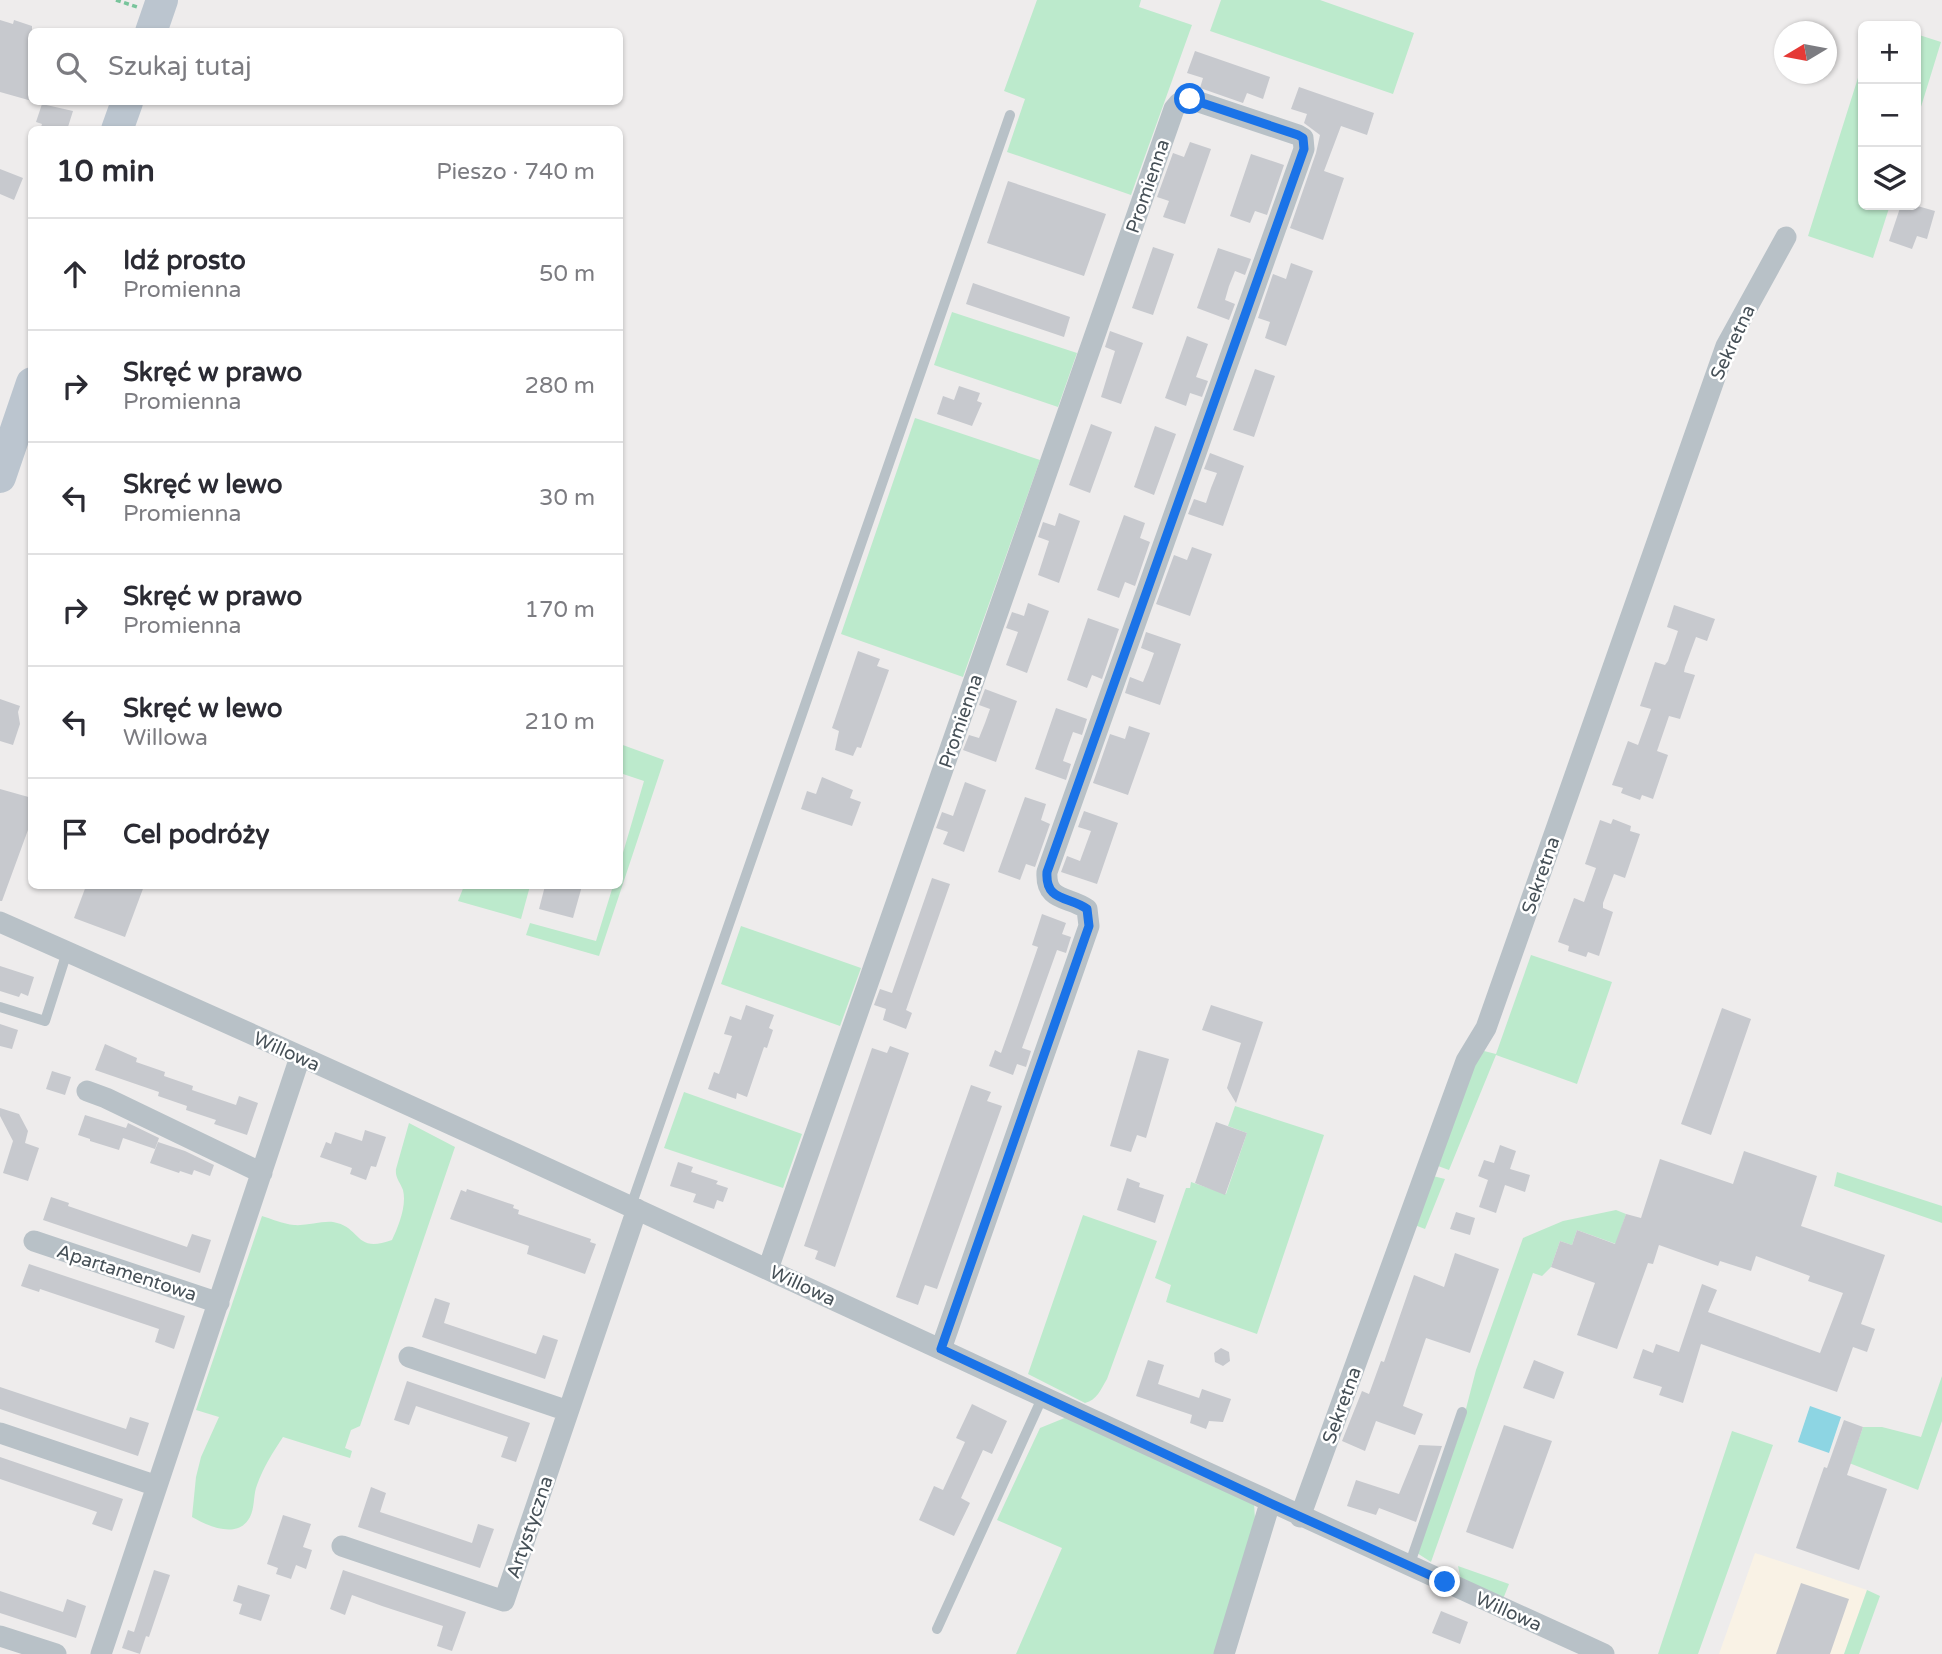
<!DOCTYPE html>
<html lang="pl">
<meta charset="utf-8">
<style>
body{margin:0;font-family:"Varela Round",sans-serif;background:#f7f7f7;color:#2b2b33}
.controls{position:absolute;right:21px;top:21px;display:grid;overflow:hidden;border-radius:10px;box-shadow:0 2px 5px #0004}
.controls button{width:63px;height:63px;display:grid;place-items:center;padding:0;border:0;border-bottom:2px solid #e1e1e2;background:#fff;color:#2b2b33;font:35px sans-serif}
.compass{position:absolute;left:1774px;top:21px;width:63px;height:63px;border-radius:50%;background:#fff;box-shadow:0 2px 5px #0004;rotate:260deg}
.stop{position:absolute;width:21px;height:21px;margin:-16px;border:5px solid #1a73e8;border-radius:50%;background:#fff}
.stop.end{background:#1a73e8;border-color:#fff;box-shadow:0 2px 7px #0008}
.list{margin:0;padding:0;list-style:none}
h2{display:flex;justify-content:space-between;align-items:center;height:91px;margin:0;padding:0 28px;font-size:30px}
h2 small{font-size:23px;font-weight:400;color:#7c7c81}
.list li{display:grid;grid-template-columns:46px 1fr auto;gap:21px;align-items:center;box-sizing:border-box;height:112px;padding:0 28px;border-top:2px solid #e1e1e2}
.list b{display:block;font-size:26px;white-space:nowrap}
.list p{margin:0;font-size:23px;white-space:nowrap;color:#7c7c81}
.list em{font-size:23px;font-style:normal;color:#7c7c81}
.icon{flex:none;width:38px;height:38px;fill:none;stroke:currentColor;stroke-width:2;stroke-linecap:round;stroke-linejoin:round}
.map{position:relative;flex:none;width:1942px;height:1654px;overflow:hidden}
.search{position:absolute;background:#fff;box-shadow:0 2px 5px #0004;left:28px;top:28px;width:595px;height:77px;display:flex;align-items:center;gap:18px;box-sizing:border-box;padding:0 24px;border-radius:10px;color:#7c7c81;font-size:26px}
.panel{position:absolute;background:#fff;box-shadow:0 2px 5px #0004;left:28px;top:126px;width:595px;height:763px;border-radius:10px}
.map>svg:first-child{display:block}
.commercial{fill:#f9f2e5}
.green{fill:#bceacc}
.water{fill:#8dd5e3}
.building{fill:#c7c9ce}
.lines{fill:none;stroke-linecap:round;stroke-linejoin:round}
.path{stroke:#78c49b;stroke-width:3.5;stroke-dasharray:5 3.5;stroke-linecap:butt}
.lane{stroke:#b8c1c7;stroke-width:10}
.street{stroke:#b8c1c7;stroke-width:21}
.secondary{stroke:#bbc5cf;stroke-width:32}
.route{stroke:#1a73e8;stroke-width:9}
.labels{text-anchor:middle;stroke-width:5;stroke-linejoin:round;paint-order:stroke}
.street-label{font-size:19px;fill:#465057;stroke:#fff}
</style>
<div class="map">
<svg width="1942" height="1654" viewBox="0 0 1942 1654">
<rect width="100%" height="100%" fill="#eeecec"/>
<path class="commercial" d="M1755 1553 1867 1590 1844 1654H1719Z"/>
<path class="green" d="M1037 0H1141L1139 7 1192 25 1131 195 1007 152 1025 99 1004 91Z
M1221 0H1320L1414 33 1393 94 1210 31Z
M1916 34 1941 42 1916 123Z
M1863 62V205H1890L1873 258 1808 236Z
M952 312 1077 353 1058 407 934 365Z
M915 418 1040 460 963 677 841 634Z
M620 744 664 760 599 956 526 935 530 923 596 941 613 886H620V863L644 781 620 773Z
M464 886H530L521 919 458 901Z
M741 926 861 968 840 1026 721 984Z
M1531 955 1612 982 1577 1084 1496 1055 1449 1170 1438 1166 1480 1050 1496 1054Z
M684 1092 802 1134 783 1188 664 1148Z
M1235 1106 1324 1135 1257 1334 1166 1302 1171 1285 1155 1278 1186 1188H1190L1191 1182 1226 1194 1247 1133 1228 1126Z
M409 1123 455 1147 360 1426 351 1430 345 1448 352 1451 350 1458 283 1437C273 1452 263 1468 257 1485 253 1495 255 1507 250 1517 238 1540 208 1526 192 1517L196 1477 201 1457 219 1417 196 1410 262 1216C272 1219 283 1224 294 1225 307 1226 320 1221 333 1222 362 1227 354 1254 392 1240 398 1227 407 1206 403 1190 400 1182 395 1178 396 1169Z
M1837 1172 1942 1206V1223L1834 1186Z
M1433 1176 1445 1179 1425 1229 1412 1224Z
M1616 1210 1626 1214 1616 1244 1577 1230 1572 1245 1560 1241 1551 1267 1542 1276 1533 1273 1431 1562 1417 1553 1460 1432 1476 1370 1523 1238 1563 1221Z
M1083 1215 1157 1241 1107 1379C1101 1389 1097 1400 1085 1403L1028 1374Z
M1942 1376V1421L1918 1490 1844 1461 1855 1450 1863 1427H1882L1921 1437Z
M1067 1417 1254 1503 1255 1520 1214 1654H1016L1062 1548 997 1520 1040 1428Z
M1732 1431 1773 1445 1698 1654H1658Z
M1458 1566 1509 1584 1503 1599 1461 1580Z
M1867 1590 1880 1596 1859 1654H1844Z"/>
<path class="water" d="M1810 1406 1841 1417 1829 1453 1798 1442Z"/>
<path class="building" d="M0 20 13 24 14 20 32 26V101L0 92Z
M1195 51 1270 77 1263 99 1247 93 1243 103 1200 88 1203 78 1187 73Z
M1299 87 1374 113 1367 135 1341 126 1324 171 1344 178 1323 240 1290 228 1316 153 1320 135 1304 123 1307 114 1291 109Z
M42 104 73 111 67 130H40L42 124 36 122Z
M1190 142 1211 149 1185 224 1163 217 1169 201 1157 197 1173 153 1184 157Z
M1251 154 1284 165 1267 215 1255 211 1250 223 1230 216Z
M0 169 23 178 14 200 0 194Z
M1008 181 1106 214 1084 276 987 243Z
M1901 205H1914L1935 211 1927 239 1917 236 1912 249 1889 241Z
M1153 247 1174 254 1153 315 1132 308Z
M1218 248 1251 259 1245 275 1235 271 1229 286 1225 300 1235 304 1229 320 1197 308Z
M1291 263 1313 271 1286 346 1265 338 1270 322 1258 318 1273 274 1286 279Z
M973 283 1070 317 1064 337 966 304Z
M1110 331 1143 343 1121 404 1101 397 1115 351 1105 347Z
M1187 336 1208 344 1196 377 1208 381 1202 397 1190 393 1186 406 1165 398Z
M1255 369 1275 376 1254 437 1233 430Z
M959 386 980 393 977 401 982 403 972 426 937 414 943 396 954 400Z
M1091 424 1112 432 1090 493 1069 485Z
M1155 426 1176 434 1154 495 1134 487Z
M1210 453 1244 466 1223 526 1188 514 1194 499 1206 503 1211 488 1217 473 1204 469Z
M1059 513 1080 521 1059 583 1038 575 1049 541 1038 537 1043 522 1055 526Z
M1124 515 1145 523 1140 538 1150 542 1135 586 1125 582 1119 598 1097 590Z
M1192 547 1212 554 1190 616 1156 604 1174 555 1187 560Z
M1028 603 1049 611 1027 673 1006 665 1018 632 1006 628 1012 612 1024 616Z
M1674 605 1715 619 1707 641 1696 637 1685 667 1684 672 1695 675 1680 719 1669 716 1657 751 1668 755 1653 799 1642 795 1640 800 1621 793 1623 788 1612 785 1628 741 1638 745 1651 709 1640 706 1655 662 1665 665 1668 661 1678 631 1667 627Z
M1088 618 1119 629 1102 679 1092 675 1087 688 1067 680Z
M1146 632 1181 644 1160 705 1125 693 1130 677 1143 682 1149 667 1154 653 1141 648Z
M858 651 880 659 877 666 889 670 861 748 857 747 853 756 835 750 839 731 832 728Z
M985 689 1017 701 996 762 963 750 969 735 979 738 985 723 990 709 979 705Z
M0 699 20 706 18 712 20 724 13 745 0 741Z
M1056 708 1087 719 1082 735 1073 732 1068 746 1063 761 1071 764 1066 780 1035 769Z
M1129 726 1150 733 1128 795 1093 783 1110 734 1125 739Z
M822 777 853 790 850 798 861 802 852 826 801 809 807 791 816 794Z
M965 782 986 790 964 852 943 844 948 832 936 828 942 812 953 816Z
M0 789 32 798V819L2 901H0Z
M1025 797 1046 804 1041 820 1050 824 1035 867 1026 864 1020 880 998 872Z
M1084 811 1118 823 1097 884 1061 872 1067 856 1080 861 1091 831 1078 827Z
M1613 819 1631 826 1630 831 1640 834 1625 878 1614 874 1603 903V908L1613 912 1599 956 1588 952 1586 957 1568 951 1569 946 1558 942 1574 898 1584 902 1596 868 1585 864 1600 820 1611 824Z
M932 878 950 884 906 1010 912 1013 906 1029 883 1020 886 1009 874 1005 880 989 892 993Z
M86 886H144L125 937 74 918Z
M545 886H582L573 918 539 909Z
M1042 914 1066 923 1062 934 1071 937 1066 953 1057 950 1022 1048 1031 1051 1026 1067 1017 1064 1013 1075 989 1066 995 1050 1001 1053 1017 1008 1038 947 1032 945Z
M0 966 34 977 28 996 21 993 19 997 0 991Z
M746 1005 774 1015 769 1028 773 1030 767 1048 764 1047 747 1097 737 1093 736 1099 708 1089 714 1072 719 1074 732 1036 724 1034 730 1016 741 1020Z
M1211 1005 1263 1022 1236 1103 1227 1088 1241 1043 1202 1030Z
M1722 1008 1751 1019 1711 1135 1681 1124Z
M0 1024 18 1030 12 1049 0 1046Z
M105 1044 137 1058 136 1062 165 1072 164 1076 193 1086 192 1090 236 1105 239 1096 258 1103 247 1135 214 1124 216 1120 186 1110 187 1106 158 1096 159 1092 95 1070Z
M890 1046 909 1053 835 1267 815 1259 818 1251 804 1246 872 1048 887 1053Z
M1138 1050 1169 1059 1146 1138 1137 1135 1131 1152 1110 1146Z
M52 1071 71 1077 65 1095 46 1089Z
M971 1085 991 1092 987 1101 1002 1106 937 1289 925 1285 918 1305 896 1297Z
M0 1108 19 1114 28 1131 25 1143 39 1148 28 1181 3 1173 13 1141 0 1116Z
M85 1115 126 1128 128 1123 159 1138 155 1149 123 1138 119 1150 90 1141V1139L78 1135Z
M1216 1122 1247 1133 1225 1195 1195 1183Z
M365 1130 386 1137 376 1167 371 1166 366 1180 350 1174 352 1168 320 1157 326 1142 331 1144 335 1132 362 1141Z
M158 1142 185 1151 214 1165 210 1176 194 1170 192 1175 180 1171 179 1173 150 1163Z
M1500 1145 1516 1151 1510 1169 1530 1175 1525 1192 1505 1185 1496 1213 1479 1207 1488 1180 1478 1176 1484 1160 1494 1163Z
M1744 1151 1817 1176 1801 1226 1885 1255 1861 1324 1875 1329 1867 1352 1853 1347 1837 1392 1701 1344 1683 1403 1659 1395 1662 1387 1633 1378 1643 1349 1653 1353 1656 1344 1679 1352 1702 1284 1717 1290 1708 1312 1820 1353 1843 1293 1808 1281 1810 1276 1756 1256 1751 1271 1720 1261 1718 1266 1659 1245 1653 1264 1648 1263 1617 1349 1577 1335 1595 1283 1551 1267 1560 1241 1572 1245 1577 1230 1615 1244 1626 1214 1641 1218 1660 1159 1733 1184Z
M678 1162 693 1167 691 1172 718 1181 716 1184 728 1188 723 1202 717 1200 714 1209 693 1202 696 1194 670 1186Z
M1127 1178 1140 1183 1139 1187 1164 1195 1155 1223 1117 1210Z
M467 1189 514 1205 513 1208 519 1210 518 1214 591 1239 590 1242 596 1244 585 1274 527 1254 529 1246 450 1219 461 1190 466 1192Z
M51 1197 69 1203 68 1206 187 1247 192 1234 211 1240 200 1273 43 1220Z
M1456 1212 1475 1218 1470 1235 1450 1229Z
M1455 1253 1499 1269 1470 1353 1426 1338 1403 1406 1423 1414 1415 1435 1376 1421 1365 1451 1342 1441 1362 1391 1369 1394 1381 1361 1384 1362 1414 1275 1444 1287Z
M29 1264 185 1316 174 1349 155 1342 159 1329 40 1289 39 1292 21 1286Z
M435 1298 450 1303 444 1323 536 1354 543 1335 558 1340 545 1379 422 1337Z
M1221 1348 1229 1352 1230 1361 1223 1366 1215 1362 1214 1353Z
M1148 1360 1164 1365 1158 1384 1199 1398 1202 1389 1231 1399 1223 1422 1209 1421 1206 1429 1190 1423 1192 1415 1136 1396Z
M1534 1360 1564 1372 1554 1399 1523 1388Z
M407 1381 530 1423 516 1462 501 1457 508 1437 416 1406 409 1425 394 1420Z
M0 1387 126 1429 130 1417 149 1423 138 1456 0 1409Z
M972 1404 1007 1421 992 1454 983 1450 961 1498 970 1503 954 1536 919 1520 934 1486 943 1490 965 1442 956 1438Z
M1844 1420 1863 1427 1847 1475 1887 1489 1859 1570 1796 1548 1824 1467 1827 1468Z
M1504 1425 1552 1441 1513 1549 1466 1532Z
M1419 1445 1442 1446 1416 1522 1379 1508 1376 1515 1347 1506 1356 1480 1399 1494Z
M0 1457 123 1499 112 1531 92 1524 97 1512 0 1479Z
M371 1487 386 1493 380 1512 410 1522 472 1543 478 1524 494 1529 480 1568 358 1527Z
M283 1515 311 1524 303 1547 312 1550 306 1569 296 1565 291 1579 276 1574 278 1568 267 1564Z
M154 1570 170 1575 149 1637 134 1632Z
M343 1570 466 1612 452 1651 437 1646 443 1626 382 1606 352 1595 345 1615 330 1609Z
M1801 1583 1849 1599 1830 1654H1776Z
M238 1585 270 1595 261 1621 239 1614 242 1604 233 1601Z
M0 1591 63 1612 67 1599 86 1606 76 1638 0 1613Z
M1441 1611 1468 1622 1460 1644 1432 1633Z
M128 1630 146 1636 140 1654 122 1648Z"/>
<g class="lines">
<path class="path" d="M116 0 137 7"/>
<path class="lane" d="M0 1007 45 1021 67 952
M631 1206 1010 115
M1409 1566 1462 1412
M937 1629 1043 1396"/>
<path class="street" d="M0 922C538 1159 1068 1411 1604 1654
M87 1091 106 1098 262 1173
M34 1241 219 1303
M768 1269 1174 109 1179 103 1190 99 1298 135 1303 138 1304 149 1047 872C1045 902 1069 896 1087 909L1089 926 941 1349
M409 1357 568 1411
M0 1433 157 1486
M1300 1517 1466 1061 1486 1028 1726 346 1786 237
M342 1546 504 1601 637 1209
M0 1636 56 1654
M101 1654 300 1057
M1224 1654 1270 1503"/>
<path class="secondary" d="M151 32 162 0
M117 130 127 102
M0 477 32 383"/>
</g>
<g class="lines">
<path class="route" d="M1190 99 1298 135 1303 138 1304 149 1047 872C1045 902 1069 896 1087 909L1089 926 941 1349 1270 1503 1445 1582"/>
</g>
<g class="labels">
<g class="street-label">
<text transform="translate(1147 186) rotate(-71)" y="7">Promienna</text>
<text transform="translate(1732 342) rotate(-65)" y="7">Sekretna</text>
<text transform="translate(960 721) rotate(-71)" y="7">Promienna</text>
<text transform="translate(1540 875) rotate(-71)" y="7">Sekretna</text>
<text transform="translate(287 1051) rotate(24)" y="7">Willowa</text>
<text transform="translate(127 1272) rotate(18)" y="7">Apartamentowa</text>
<text transform="translate(803 1285) rotate(25)" y="7">Willowa</text>
<text transform="translate(1341 1405) rotate(-70)" y="7">Sekretna</text>
<text transform="translate(529 1527) rotate(-71)" y="7">Artystyczna</text>
<text transform="translate(1509 1611) rotate(24)" y="7">Willowa</text>
</g>
</g>
</svg>
<div class="controls">
<button>+</button>
<button>−</button>
<button><svg class="icon" aria-label="layers" viewBox="0 0 24 24"><path d="M12 4l9 5-9 5-9-5zM3 14l9 5 9-5"/></svg></button>
</div>
<svg class="compass" viewBox="-18 -18 36 36"><path d="M0-13l5 13h-10z" fill="#e53935"/><path d="M0 13l5-13h-10z" fill="#7c7c81"/></svg>
<div class="stop" style="left:1190px;top:99px"></div>
<div class="stop end" style="left:1445px;top:1582px"></div>
<div class="search"><svg class="icon" aria-label="search" viewBox="0 0 24 24"><circle cx="10" cy="10" r="6"/><path d="M15 15l6 6"/></svg>Szukaj tutaj</div>
<section class="panel">
<h2>10 min<small>Pieszo · 740 m</small></h2>
<ul class="list">
<li><svg class="icon" aria-label="ahead" viewBox="0 0 24 24"><path d="M12 20V5M6 11l6-6 6 6"/></svg><div><b>Idź prosto</b><p>Promienna</p></div><em>50 m</em></li>
<li><svg class="icon" aria-label="right" viewBox="0 0 24 24"><path d="M7 20v-9h11M14 6l5 5-5 5"/></svg><div><b>Skręć w prawo</b><p>Promienna</p></div><em>280 m</em></li>
<li><svg class="icon" aria-label="left" viewBox="0 0 24 24"><path d="M17 20v-9H6M10 6l-5 5 5 5"/></svg><div><b>Skręć w lewo</b><p>Promienna</p></div><em>30 m</em></li>
<li><svg class="icon" aria-label="right" viewBox="0 0 24 24"><path d="M7 20v-9h11M14 6l5 5-5 5"/></svg><div><b>Skręć w prawo</b><p>Promienna</p></div><em>170 m</em></li>
<li><svg class="icon" aria-label="left" viewBox="0 0 24 24"><path d="M17 20v-9H6M10 6l-5 5 5 5"/></svg><div><b>Skręć w lewo</b><p>Willowa</p></div><em>210 m</em></li>
<li><svg class="icon" aria-label="arrive" viewBox="0 0 24 24"><path d="M6 21V4h12l-3 4 3 4H6"/></svg><div><b>Cel podróży</b></div></li>
</ul>
</section>
</div>
